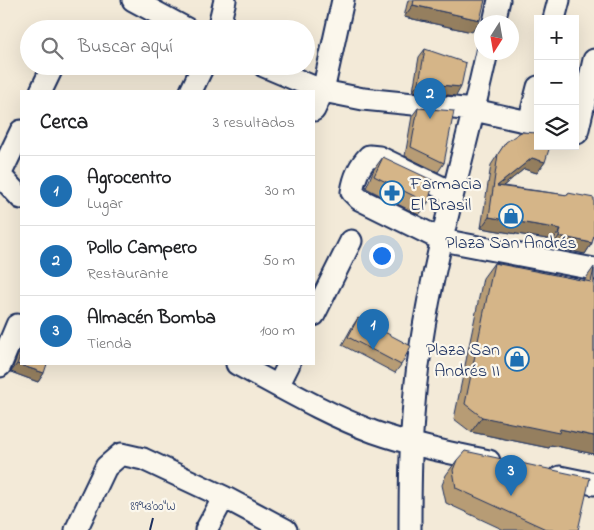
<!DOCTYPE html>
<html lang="es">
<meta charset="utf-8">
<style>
body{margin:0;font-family:"Indie Flower",sans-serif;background:#f2f2f2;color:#202124}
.controls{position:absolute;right:15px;top:15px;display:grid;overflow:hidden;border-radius:0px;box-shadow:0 5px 20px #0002}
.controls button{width:45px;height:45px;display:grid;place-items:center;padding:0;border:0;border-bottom:1px solid #e0e0e0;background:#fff;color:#202124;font:25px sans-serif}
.compass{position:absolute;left:474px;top:15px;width:45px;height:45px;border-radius:50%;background:#fff;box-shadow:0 5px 20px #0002;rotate:191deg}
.you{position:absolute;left:381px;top:255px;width:18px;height:18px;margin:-12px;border:4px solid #fff;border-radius:50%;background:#1a73e8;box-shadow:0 0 0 8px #1a73e833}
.badge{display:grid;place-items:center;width:32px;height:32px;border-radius:50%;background:#1f6fb2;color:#fff;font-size:16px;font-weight:700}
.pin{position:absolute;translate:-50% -41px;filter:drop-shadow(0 1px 2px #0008)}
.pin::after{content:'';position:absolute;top:26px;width:18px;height:15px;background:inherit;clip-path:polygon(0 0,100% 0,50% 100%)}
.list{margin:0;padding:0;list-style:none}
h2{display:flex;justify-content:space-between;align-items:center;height:65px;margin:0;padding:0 20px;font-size:21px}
h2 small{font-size:16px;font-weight:400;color:#757577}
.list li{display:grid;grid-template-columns:32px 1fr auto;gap:15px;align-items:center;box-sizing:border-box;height:70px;padding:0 20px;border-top:1px solid #e0e0e0}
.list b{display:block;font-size:19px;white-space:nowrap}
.list p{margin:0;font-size:16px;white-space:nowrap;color:#757577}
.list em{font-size:16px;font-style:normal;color:#757577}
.icon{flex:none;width:28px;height:28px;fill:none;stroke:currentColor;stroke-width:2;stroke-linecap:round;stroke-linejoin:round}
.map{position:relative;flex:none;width:594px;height:530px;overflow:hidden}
.search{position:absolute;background:#fff;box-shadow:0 5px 20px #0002;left:20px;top:20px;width:295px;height:55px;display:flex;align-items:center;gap:12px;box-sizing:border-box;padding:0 18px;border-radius:28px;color:#757577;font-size:19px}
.panel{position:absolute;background:#fff;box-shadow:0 5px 20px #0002;left:20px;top:90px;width:295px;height:275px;border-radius:0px}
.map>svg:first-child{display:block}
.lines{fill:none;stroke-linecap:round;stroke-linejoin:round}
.minor-casing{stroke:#1b2f5e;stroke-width:25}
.minor{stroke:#fbf7ec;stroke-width:21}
.wall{fill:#b79c75;stroke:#1b2f5e}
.shaded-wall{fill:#957f5f;stroke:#1b2f5e}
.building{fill:#d5b588;stroke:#1b2f5e}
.ticks{fill:none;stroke:#1b2f5e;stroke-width:2}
.labels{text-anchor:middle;stroke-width:4.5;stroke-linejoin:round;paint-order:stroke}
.poi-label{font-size:18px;fill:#1b2f5e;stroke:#fbf7ec;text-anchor:start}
.ticks-label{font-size:12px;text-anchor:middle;fill:#1b2f5e;stroke:#fbf7ec;stroke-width:4.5;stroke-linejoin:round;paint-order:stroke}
</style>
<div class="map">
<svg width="594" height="530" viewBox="0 0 594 530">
<rect width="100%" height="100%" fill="#f3ead8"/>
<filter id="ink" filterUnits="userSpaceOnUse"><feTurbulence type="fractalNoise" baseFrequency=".02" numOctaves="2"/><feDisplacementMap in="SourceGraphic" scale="10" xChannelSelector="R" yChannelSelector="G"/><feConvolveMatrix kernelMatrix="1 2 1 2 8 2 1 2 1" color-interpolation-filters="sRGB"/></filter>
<g filter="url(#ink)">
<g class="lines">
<g class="minor-casing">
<path id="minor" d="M133 0 187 29
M554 19 559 0
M494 22 499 0
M218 29 225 0
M264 66 323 91 363 99 474 110 538 124
M41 91 53 66
M191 91 203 66
M314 110 323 91 343 0
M529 122 538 87
M577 133 594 60
M0 175 21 131
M0 175 21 198
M453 193 379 157 369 156C359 166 354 178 352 192L359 199 442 240 594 269
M314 315 351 241
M237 364C282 388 326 414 374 432 411 445 450 453 489 461
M0 366 17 325
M278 386 289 364
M560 477 594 484
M76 530 106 467 121 454 143 459 224 497 286 530
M206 530 224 497
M410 530C410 468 411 406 421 345 436 246 466 150 487 52"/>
</g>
<use href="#minor" class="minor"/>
</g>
<path class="wall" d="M408 0H485L472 32 404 17Z
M425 49 456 96 413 91 419 57Z
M418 108 444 163 438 172 405 156 412 116Z
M506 142 545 162 537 173 524 169 503 186 567 195 568 193 592 243 585 254 552 247 553 240 481 228 491 165Z
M383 157 428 203 419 215 366 188 374 169Z
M494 263 584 281 594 267V454L551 445 549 448 471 432 454 419 483 278Z
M358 318 401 365 395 373 342 345 352 327Z
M21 351V364L44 373 38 382 11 372 18 355Z
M457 460 578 530H504L446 503 442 485 446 475Z"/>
<path class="shaded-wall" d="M413 5 480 20 472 32 404 17Z
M419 83 461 87 456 96 413 91Z
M532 158 545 162 537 173 524 169 492 195 497 186Z
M489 217 561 229 553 240 481 228Z
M559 236 592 243 585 254 552 247Z
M17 364 44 373 38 382 11 372Z
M482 417 560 429 594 436V454L551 445 549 448 471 432Z"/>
<path class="building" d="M414 0H485L480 20 413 5Z
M425 49 466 63 461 87 419 83Z
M418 108 454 111 444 163 411 147Z
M521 132 538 133V146H550L545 162 532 158 497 186 568 195V193L594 198V235L592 243 559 236 561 229 489 217 498 154 506 142Z
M383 157 434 181 428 203 374 176Z
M494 263 591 282 594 269V436L560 429 559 433 482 417 465 404Z
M358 318 411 346 401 365 348 337Z
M21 353V364H47L44 373 17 364Z
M465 451 590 478 578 530H548L456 488 453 470 457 460Z"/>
</g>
<path class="ticks" d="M150 530 153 518"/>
<defs>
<g id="pharmacy-ring" transform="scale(1.25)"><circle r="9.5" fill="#fbf7ec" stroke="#1f6fb2" stroke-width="1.5"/><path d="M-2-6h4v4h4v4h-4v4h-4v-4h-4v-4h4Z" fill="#1f6fb2"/></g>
<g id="shop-ring" transform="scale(1.25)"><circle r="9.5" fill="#fbf7ec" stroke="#1f6fb2" stroke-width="1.5"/><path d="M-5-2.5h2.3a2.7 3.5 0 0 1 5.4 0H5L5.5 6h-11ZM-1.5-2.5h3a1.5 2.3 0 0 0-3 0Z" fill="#1f6fb2"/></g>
</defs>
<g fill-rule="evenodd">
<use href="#pharmacy-ring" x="392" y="193"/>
<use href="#shop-ring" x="511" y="216"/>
<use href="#shop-ring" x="517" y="359"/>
</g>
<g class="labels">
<g class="poi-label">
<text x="410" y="189">Farmacia<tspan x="410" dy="21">El Brasil</tspan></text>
<text x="511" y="248" text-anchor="middle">Plaza San Andrés</text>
<text x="500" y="355" text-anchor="end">Plaza San<tspan x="500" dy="21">Andrés II</tspan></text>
</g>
</g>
<g class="ticks-label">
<text x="153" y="510">89°43'00"W</text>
</g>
</svg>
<div class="controls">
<button>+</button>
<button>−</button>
<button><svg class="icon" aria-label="layers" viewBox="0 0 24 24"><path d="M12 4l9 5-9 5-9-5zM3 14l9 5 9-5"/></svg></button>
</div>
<svg class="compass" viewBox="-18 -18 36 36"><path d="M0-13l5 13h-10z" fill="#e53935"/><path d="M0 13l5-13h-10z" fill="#757577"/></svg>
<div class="you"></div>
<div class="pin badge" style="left:373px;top:350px">1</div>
<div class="pin badge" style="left:430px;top:119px">2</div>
<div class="pin badge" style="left:511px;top:496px">3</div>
<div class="search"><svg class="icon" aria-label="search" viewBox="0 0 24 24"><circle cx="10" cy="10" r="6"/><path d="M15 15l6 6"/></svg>Buscar aquí</div>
<section class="panel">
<h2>Cerca<small>3 resultados</small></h2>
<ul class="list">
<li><span class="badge">1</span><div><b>Agrocentro</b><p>Lugar</p></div><em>30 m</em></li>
<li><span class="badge">2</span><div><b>Pollo Campero</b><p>Restaurante</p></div><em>50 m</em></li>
<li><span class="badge">3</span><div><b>Almacén Bomba</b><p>Tienda</p></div><em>100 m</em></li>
</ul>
</section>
</div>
